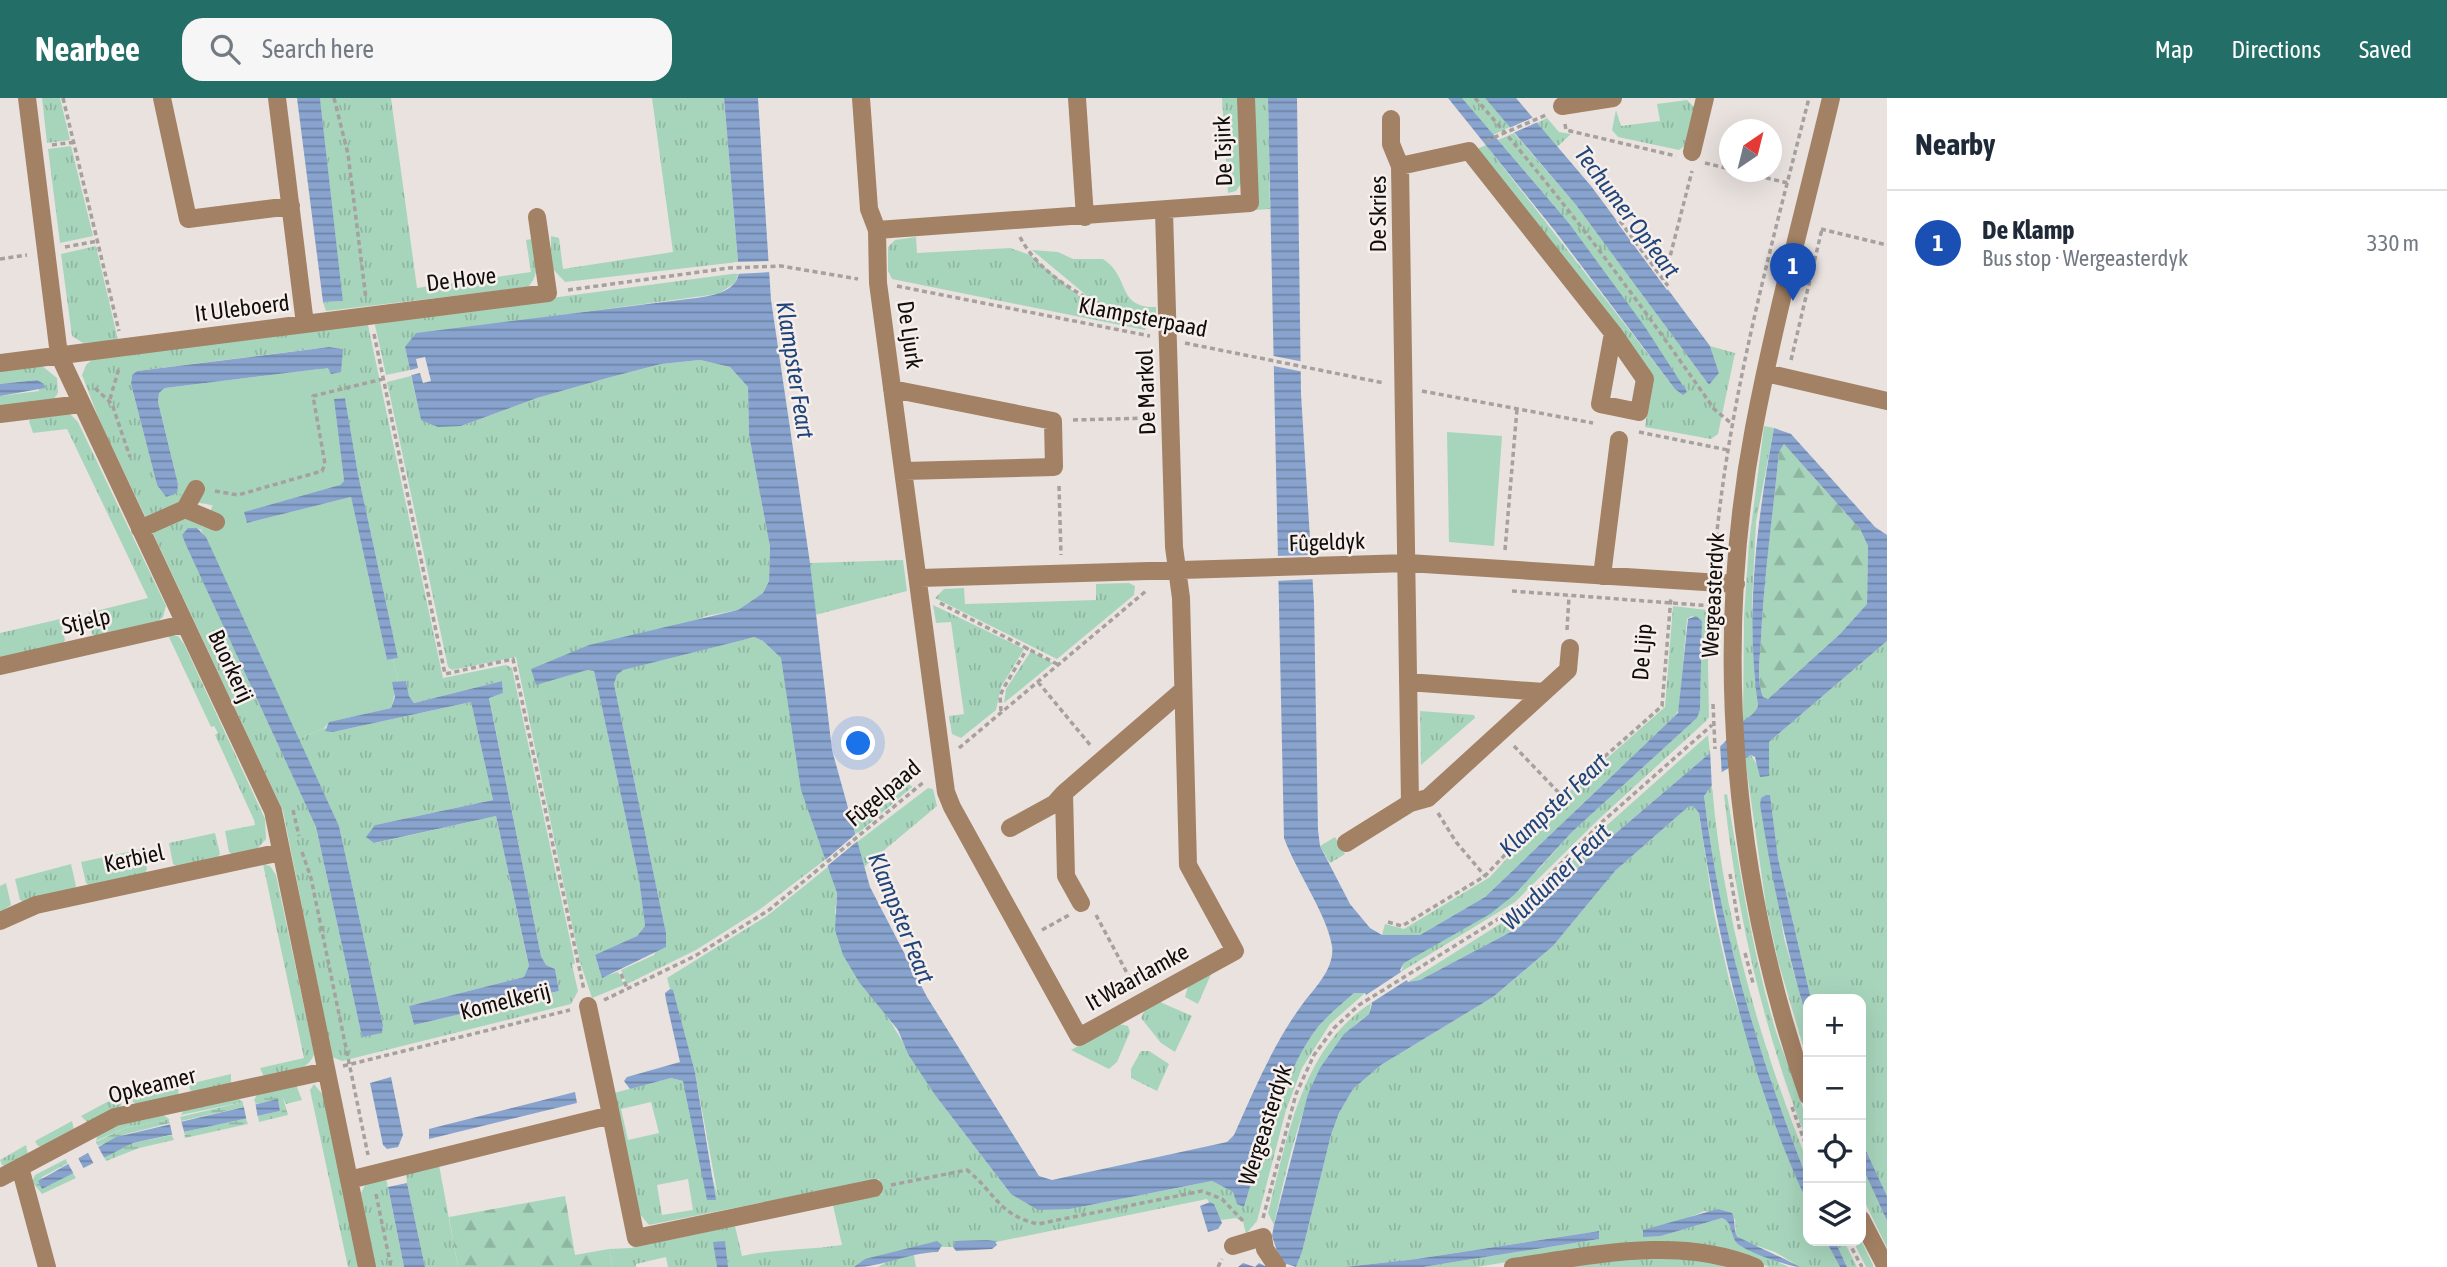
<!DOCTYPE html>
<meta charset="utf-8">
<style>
body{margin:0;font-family:"Asap Condensed",sans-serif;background:#f6f6f7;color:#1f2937}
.controls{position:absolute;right:21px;bottom:21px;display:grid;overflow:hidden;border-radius:14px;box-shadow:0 7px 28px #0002}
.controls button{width:63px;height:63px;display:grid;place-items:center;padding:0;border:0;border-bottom:2px solid #e0e1e3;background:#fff;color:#1f2937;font:35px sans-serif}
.compass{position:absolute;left:1719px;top:21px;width:63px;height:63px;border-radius:50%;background:#fff;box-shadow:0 7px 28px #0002;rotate:35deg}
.you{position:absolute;left:859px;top:646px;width:24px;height:24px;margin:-18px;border:5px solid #fff;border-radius:50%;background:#1a73e8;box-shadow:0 0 0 10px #1a73e833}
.badge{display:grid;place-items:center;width:46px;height:46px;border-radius:50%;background:#246e68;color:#fff;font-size:23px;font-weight:700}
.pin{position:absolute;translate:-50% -58px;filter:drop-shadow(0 2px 4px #0008)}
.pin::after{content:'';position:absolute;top:37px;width:24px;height:21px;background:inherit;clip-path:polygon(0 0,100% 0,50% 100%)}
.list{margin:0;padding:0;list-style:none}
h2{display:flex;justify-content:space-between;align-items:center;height:91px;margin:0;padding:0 28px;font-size:30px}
h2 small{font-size:23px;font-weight:400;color:#747a83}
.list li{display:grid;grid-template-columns:46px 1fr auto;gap:21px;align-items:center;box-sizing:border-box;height:105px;padding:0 28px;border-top:2px solid #e0e1e3}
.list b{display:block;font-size:26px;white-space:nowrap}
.list p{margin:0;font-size:23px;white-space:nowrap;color:#747a83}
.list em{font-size:23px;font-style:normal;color:#747a83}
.icon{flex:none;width:38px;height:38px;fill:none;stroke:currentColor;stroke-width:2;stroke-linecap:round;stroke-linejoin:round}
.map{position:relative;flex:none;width:1887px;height:1169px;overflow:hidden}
header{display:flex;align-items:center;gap:42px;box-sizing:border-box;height:98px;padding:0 35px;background:#246e68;color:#fff}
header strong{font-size:33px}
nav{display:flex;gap:38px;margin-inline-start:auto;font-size:24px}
.search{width:490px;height:63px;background:#f6f6f7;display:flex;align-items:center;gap:18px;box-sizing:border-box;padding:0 24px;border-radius:21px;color:#747a83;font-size:26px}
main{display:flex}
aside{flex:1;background:#fff}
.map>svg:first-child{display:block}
.grass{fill:url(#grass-tufts);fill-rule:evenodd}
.forest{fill:url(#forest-firs)}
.wetland{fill:url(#wetland-marsh)}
.park{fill:#a7d5bc}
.water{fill:url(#water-rules);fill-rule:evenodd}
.pier{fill:#e9e2df}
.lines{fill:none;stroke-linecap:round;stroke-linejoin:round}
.path{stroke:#a6a09e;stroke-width:3.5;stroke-dasharray:5 3.5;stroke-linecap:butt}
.minor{stroke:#a38164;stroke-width:18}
.labels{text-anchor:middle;stroke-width:5;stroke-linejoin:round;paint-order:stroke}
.street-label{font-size:23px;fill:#100d0c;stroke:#f6efec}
.water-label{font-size:24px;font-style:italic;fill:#204479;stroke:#f6efec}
</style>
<header>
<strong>Nearbee</strong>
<div class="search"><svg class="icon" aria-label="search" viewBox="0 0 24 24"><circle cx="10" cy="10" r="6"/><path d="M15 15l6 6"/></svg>Search here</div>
<nav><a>Map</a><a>Directions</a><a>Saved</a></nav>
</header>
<main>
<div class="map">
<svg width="1887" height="1169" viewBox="0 0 1887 1169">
<defs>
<pattern id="grass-tufts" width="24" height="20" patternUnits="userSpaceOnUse" patternTransform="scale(1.75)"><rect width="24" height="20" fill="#a7d5bc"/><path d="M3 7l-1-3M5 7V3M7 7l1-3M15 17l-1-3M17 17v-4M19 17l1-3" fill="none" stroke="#8fb6a0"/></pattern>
<pattern id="forest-firs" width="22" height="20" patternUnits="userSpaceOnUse" patternTransform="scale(1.75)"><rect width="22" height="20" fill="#a7d5bc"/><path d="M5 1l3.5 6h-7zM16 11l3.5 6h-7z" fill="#8fb6a0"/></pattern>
<pattern id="wetland-marsh" width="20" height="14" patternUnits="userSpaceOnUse" patternTransform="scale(1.75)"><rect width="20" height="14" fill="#a7d5bc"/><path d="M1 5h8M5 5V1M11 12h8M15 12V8" fill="none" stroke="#8fb6a0"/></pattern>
<pattern id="water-rules" width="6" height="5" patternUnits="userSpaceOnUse" patternTransform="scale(1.75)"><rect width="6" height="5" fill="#88a4ce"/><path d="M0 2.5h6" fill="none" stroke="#6e84a6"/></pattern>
</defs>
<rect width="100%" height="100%" fill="#e9e2df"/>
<path class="grass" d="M42 0H60L70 42 47 45Z
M320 0H391L417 190 531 174 526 142 531 141C539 156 540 177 528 189L326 213 323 204 343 203Z
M652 0H724L738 164 565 184 551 169V138L559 140 563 171 673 154Z
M1222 0H1239L1242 84 1236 93 1228 95Z
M1252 0H1268L1270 111 1256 112Z
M1462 0H1485L1510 29 1493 37Z
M1687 2 1695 10 1686 47 1679 52 1618 39 1612 32 1616 12 1621 28 1660 23 1657 6Z
M1547 20 1559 34 1571 36 1557 49 1537 25Z
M1514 35 1576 107 1709 287 1719 275 1710 248 1735 255 1718 336 1711 341 1645 329 1652 279 1478 54 1479 50 1486 47 1675 291 1568 124 1498 42Z
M71 48 93 138 60 145 48 51Z
M916 139 917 155 1010 150 1030 157 1090 207 1146 227 1145 232 892 181 888 173V149L895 142Z
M96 148 118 242 83 245 72 238 61 156Z
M1032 152 1058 154 1073 161H1103C1131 179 1116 210 1156 209V225L1092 202Z
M739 175 735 185 718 196 495 226 405 249 410 272 386 277 375 227 377 223Z
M365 225 368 227 443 580 506 567 512 570 575 865 572 867 578 893 571 906 342 963 332 959 283 713 151 431 181 418 204 425 201 432 197 430 182 437 316 729 362 939 383 931V927L339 728 298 641 324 630 333 634 471 604 493 702 375 727V745L496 718 529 869 524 879 409 908 414 927 559 893 555 871 546 867 541 858 489 599 503 595 502 583 414 605 409 598 406 583 398 584 393 561 398 560 358 376 345 300 335 301 340 387 244 414 243 419C194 400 195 399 147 422L100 324 82 277 86 267 95 259ZM328 249 343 251 166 399 157 387 131 286 132 277 137 273Z
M700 262 730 269 748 289 749 337 770 449 769 483 763 495 738 512 706 518 587 572 594 573 639 781 645 828 637 838 595 858 602 879 618 874 624 887 592 900 580 864 516 559 452 572 448 569 387 284 411 278 421 322 461 328 537 300 611 279 661 266Z
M42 268 57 280 58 295 54 301 0 308V298L39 293 37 282 0 286V273Z
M70 316 78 324 166 508 163 519 157 524 96 538 92 536 88 515 148 500 67 331 33 335 29 323 32 319Z
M1764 328 1774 330 1756 424 1752 505 1758 608 1754 616 1743 624 1744 518 1749 445Z
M903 462 907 493 815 517 810 465Z
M1129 485 1135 488 1134 497 1057 561 935 500 944 491 964 490 965 506 1096 502V486Z
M933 507 1024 551 1001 589 996 612 961 640 952 636 949 618 964 616 951 524 936 525Z
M1673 508 1707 512 1709 619 1705 624 1599 721 1515 804 1401 874 1404 865 1539 771 1572 734 1697 620 1700 611 1702 523 1692 518 1687 521 1679 611 1675 618 1485 799 1420 837H1382L1385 826 1404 831 1490 779 1561 701 1665 609Z
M60 521 65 542 63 546 0 561V535Z
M168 537 178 538 184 546 265 721 266 741 257 751 233 757 229 754 225 733 255 727 254 722 215 637 218 635 214 628 211 629Z
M754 539 763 543 781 560 826 761 759 812 696 852 627 886 621 872 654 857 666 835 614 586 617 577 622 572Z
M1887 543V1098L1861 1042V901H1811L1778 760 1770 698 1761 700 1784 840 1808 924V965L1778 863 1766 808 1745 660 1751 657 1756 665 1769 644Z
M1031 553 1053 565 1004 605 1006 591Z
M1420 613 1474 617 1475 620 1421 667Z
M1708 637 1710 655 1596 752 1520 829 1420 882 1408 884 1522 812 1606 728Z
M909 686 912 689 856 737 849 716 888 705Z
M1712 687C1722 814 1760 946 1808 1065V1083C1758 955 1720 836 1704 698Z
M928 690 933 691 937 708 864 769 857 744Z
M1727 696C1740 774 1752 851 1774 927 1785 965 1808 1005 1808 1045 1763 933 1737 816 1724 697Z
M1693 708 1699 715 1714 815 1730 886 1775 1026 1808 1106V1143H1826L1840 1169H1800L1775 1154 1743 1143 1736 1136 1735 1121 1705 1113 1675 1125 1643 1132 1661 1138 1722 1120 1727 1123 1741 1148 1789 1169H1769L1742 1158 1507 1164 1477 1169H1423L1599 1141V1133L1416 1161 1345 1169H1296L1302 1154 1331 1037 1339 1015 1353 991 1381 967 1493 899 1553 848 1615 773 1688 709Z
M215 735 220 756 216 761 178 769 173 766 169 745Z
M1335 739 1345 756 1330 765 1320 748Z
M142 751 147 771 145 776 90 788 86 785 81 764Z
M71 766 76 788 74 791 24 804 20 802 15 781Z
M263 766 270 768 276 777 314 956C308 975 282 975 264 979L260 970 304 960Z
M829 768 837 795 835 815 884 913 935 997 1011 1096 1070 1111 1212 1083 1233 1094 1244 1109C1259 1060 1285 973 1315 933 1325 919 1341 907 1354 895H1365L1330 926 1302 970 1286 1012 1257 1123 1246 1136 1243 1124 1236 1120 1221 1122 1207 1101 996 1144 955 1143 953 1149H913L854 1169H728L724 1143 714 1145 717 1169H668L666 1159 636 1166V1169H613L609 1151 631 1150 735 1128 742 1158C775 1151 808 1152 842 1147L833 1107 882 1096 879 1081 649 1127 639 1115 614 995 671 980 683 983 718 1099 695 974 673 893 670 891 667 880 767 818ZM651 1004 659 1035 628 1042 621 1011ZM688 1081 693 1112 662 1117 657 1087Z
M6 785 11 807 0 814V788Z
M1212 874 1198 906 1185 899 1188 888Z
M1160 904 1192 918 1175 954 1161 945 1141 920 1145 912Z
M1371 905 1369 916C1308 957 1290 1058 1274 1127L1268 1115C1288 1040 1301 950 1371 905Z
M1119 926 1128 928 1130 934 1117 964 1109 971 1071 952Z
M1141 953H1149L1169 966 1157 993 1131 980V971Z
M231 976V986L194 994 190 992 189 986Z
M314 986 323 997 359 1169H348L310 992Z
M296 987 302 1002 286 1006 283 1000 254 1002 258 995Z
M179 988 178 998 137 1007 133 1004 132 998Z
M122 1000 121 1010 88 1025 81 1018 107 1004Z
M237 1000 243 1004 181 1017 184 1012Z
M162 1016 169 1021 125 1030 96 1043 98 1036 116 1027Z
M72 1023 74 1032 42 1049 38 1048 35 1043Z
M26 1047 28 1057 6 1069 2 1067 0 1062Z
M1861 1066 1887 1123V1150L1861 1096Z
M439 1067 458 1169H425L407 1085 406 1075Z
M386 1080 404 1169H375L361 1095 365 1087Z
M1861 1142 1873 1167V1169H1866L1853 1143Z
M1835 1143H1844L1857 1169H1847Z
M914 1157 916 1169H878L892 1161Z
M1666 1157 1741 1169H1541Z"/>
<path class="forest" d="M1784 346 1860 431 1868 448 1867 506 1840 536 1768 601 1763 599C1756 581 1760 560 1761 541 1764 478 1773 416 1779 354Z
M565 1098 575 1157 609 1151 613 1169H458L449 1119Z"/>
<path class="wetland" d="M278 997 283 1000 288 1017 259 1024 258 1018 280 1013 278 1002 255 1006 254 1002Z
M243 1004 244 1009 181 1023 180 1019Z
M246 1020 248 1026 185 1040 184 1034Z
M169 1021 170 1025 126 1036 98 1048 96 1044 125 1030Z
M172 1037 174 1042 139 1050 106 1063 104 1059 133 1045Z
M66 1061 68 1065 42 1079V1091L73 1075 76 1080 42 1096 32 1084 35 1077Z"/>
<path class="park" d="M328 270 333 276 337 301H334L344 383 340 387 247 425 351 399 387 562 393 561 398 584 391 610 330 624 324 630 298 641 201 432 213 407 177 395 178 386 158 304 159 295 165 290Z
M1447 334 1502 338 1494 448 1449 444Z"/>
<path class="water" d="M297 0H320L343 203 323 204Z
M724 0H758L771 202 810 465 832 652 870 789 927 899 1039 1078 1052 1082 1227 1044 1234 1037C1254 992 1274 944 1304 904 1316 889 1335 869 1332 848 1327 816 1296 773 1284 740L1268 0H1297L1301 296 1314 505 1318 732 1320 748 1350 806 1370 830 1382 837H1420L1485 799 1678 615 1688 521 1696 518 1702 523 1700 612 1697 620 1572 734 1514 797 1490 816 1404 865 1400 872 1408 884 1420 882 1520 829 1596 752 1710 655C1726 647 1730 636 1742 624 1749 618 1754 617 1758 608 1745 513 1757 423 1774 330L1791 336 1875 429 1887 437V543L1769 644V678L1760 679 1755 659 1751 657 1722 674 1704 698C1720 835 1758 955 1808 1083V1106C1750 981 1719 850 1699 715L1693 708 1688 709 1615 773 1553 848 1493 899 1381 967 1353 991 1339 1015 1331 1037 1302 1154 1296 1169 1287 1166 1283 1169H1238L1243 1165 1255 1169 1259 1165 1265 1168 1278 1156 1272 1138 1274 1127 1308 996 1320 970 1344 936 1369 916 1372 906 1365 895H1354C1341 907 1325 919 1315 933 1285 973 1259 1060 1244 1109L1237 1106 1233 1094 1212 1083 1070 1111 1038 1112 1011 1096 935 997 908 956 898 932 859 884 843 857 835 832 837 795 801 692 781 560 763 543 754 539 743 542 623 572 617 577 614 586 666 835V849L602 880 595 857 637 838 645 828 639 781 594 573 587 572 536 587 531 571 589 547 738 512 763 495 769 483 770 449 749 337 748 289 730 269 700 262 661 266 611 279 537 300 461 328 438 329 421 322 405 249 416 235 680 202C699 199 735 199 739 175ZM1784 346 1860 431 1868 448 1867 506 1840 536 1768 601 1763 599C1756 581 1760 560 1761 541 1764 478 1773 416 1779 354Z
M1448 0H1462L1568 124 1645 229 1687 294 1683 297 1675 291 1555 133Z
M1485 0H1516L1591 88 1710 248 1719 275 1709 287 1576 107Z
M329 249 343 251 341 274 331 276 328 270 165 290 159 295 158 304 178 386 177 395 166 399 157 387 131 286 132 277 137 273Z
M37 282 44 286 45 290 0 298V286Z
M345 300 358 376 398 560 387 562 351 399 247 425 244 414 340 387 344 383 334 301Z
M188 430H197L206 439 339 728 383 927 382 935 362 939 316 729 186 447 182 437Z
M406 583 409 598 414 605 502 583 503 595 489 600 541 858 546 867 555 871 559 893 414 927 409 908 524 879 529 868 496 718 374 745 366 739 375 727 493 702 471 604 333 634 325 633 329 624 391 610 395 599 392 584Z
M1766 697H1770L1778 760 1811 901H1808V924C1786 852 1772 781 1760 707L1761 700Z
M670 891 673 892 695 974 716 1102H707L683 983 671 980 630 991 624 983 627 979 680 964 666 902 665 895Z
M391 979 403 1037 398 1049 387 1051 383 1047 370 985Z
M575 994 577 1005 429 1041V1031Z
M278 1001 280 1013 133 1045 42 1091 38 1083 116 1039Z
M1861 1042 1887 1098V1123L1861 1066Z
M407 1085 425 1169H404L388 1089Z
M1210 1104 1214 1106 1222 1125 1218 1131 1208 1134 1200 1108Z
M1718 1111 1732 1115C1736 1123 1733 1131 1737 1138 1740 1141 1790 1163 1800 1169 1789 1169 1743 1153 1736 1144 1730 1135 1733 1125 1722 1120L1661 1138 1643 1139V1132Z
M1599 1133V1141L1423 1169H1345L1416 1161Z
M987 1142 995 1143 997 1147 992 1151 956 1153 953 1149 955 1143Z
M725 1143 728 1169H717L713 1144Z
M937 1143 942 1147 938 1154C906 1155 884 1169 854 1169L865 1161Z
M1826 1143H1835L1847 1169H1840Z"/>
<path class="pier" d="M1536 18 1540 23 1511 36 1507 31Z
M1620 120 1671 190 1667 192 1616 123Z
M772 163V174L735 176 734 164Z
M1269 257 1304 264V274L1269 267Z
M425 259 431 283 423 285 420 275 408 278 407 273 418 270 416 261Z
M1315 457 1316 481 1274 483V458Z
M1720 646 1722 679 1712 692 1710 651Z
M858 734 860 741 826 769 824 763Z
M1404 872 1410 880 1368 907 1363 899Z
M255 1003 258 1021 247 1024 243 1005Z
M180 1019 185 1037 173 1040 169 1022Z
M96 1045 106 1063 95 1068 86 1051Z
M76 1056 85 1073 75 1078 66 1062Z"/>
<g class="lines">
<path class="path" d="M63 0 119 233
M334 0 348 56 366 201
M1475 0C1562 99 1639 203 1714 311L1732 326
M1565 26 1566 32 1676 58
M1486 43 1546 17
M52 47 74 44
M1705 65 1730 71
M1741 74 1788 85
M1620 123 1668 188
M1821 131 1887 147
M1020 139C1043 184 1104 211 1150 226
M65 149 98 143
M0 161 27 157
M1664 182 1692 73
M897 188 1150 238
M568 192 729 170 781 168 858 181
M374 236 445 576 513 561 584 892
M1185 245 1384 285
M1791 262 1822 131
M95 290 112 306 130 359
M1422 293 1593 325
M110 301 119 270
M1073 322 1149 320
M1639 334 1728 352
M1059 388 1061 457
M215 393 238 397 322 373 325 366 313 298 383 281
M1505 452 1517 311
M1714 465C1727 307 1770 153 1809 0
M1512 493 1712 508
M940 505 1057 566
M1567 532 1569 498
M1712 560V501
M1038 584 1091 648
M1713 606 1715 651
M1001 613 1000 598 1003 591 1028 549
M1514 648 1561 697
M959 650 1146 493
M293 712 299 738
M1438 715 1456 744 1485 778
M302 754 311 780 368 1057
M1730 776 1740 834
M1096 817 1134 888
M1388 824 1402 828 1485 778 1561 697 1662 608 1671 499
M1042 832 1069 817
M1745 855 1753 885
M621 876 627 890
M604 902 695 858 769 812 925 683
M343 968 570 912
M1792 1009 1808 1053
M891 1087 967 1072C994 1093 998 1117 1038 1126L1202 1093 1222 1101 1245 1125
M376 1096 391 1169
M1263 1120 1296 996 1314 957 1334 930 1359 907 1519 808 1602 724 1712 627
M1848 1143 1862 1169
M1218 1169 1222 1161"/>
<path class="minor" d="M27 0 59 257 273 713 367 1169
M162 0 188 121 291 108
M861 0 869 111 877 132 878 185 946 694 952 709 1079 939 1235 853 1188 767 1181 500 1174 449 1164 113
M1077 0 1085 119
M1562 8 1613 0
M1391 21V46L1400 68
M1692 54 1705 0
M877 132 1250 105 1246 0
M305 226 548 195 537 119
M0 265 305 226 277 0
M1766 275 1887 303
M892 291 1053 323 1054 369 904 373
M0 316 81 306
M185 411 196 391
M140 431 185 411 216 424
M1602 478 1619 342
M920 480 1408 465 1736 486
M0 568 184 526
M1408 584 1544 594
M1410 705 1400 68 1469 53 1613 235 1600 306 1639 314 1645 281 1613 235
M1010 730 1054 706 1064 695
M1346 745 1410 705 1428 700 1568 572 1570 550
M1081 805 1066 778 1064 695 1183 592
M0 823 36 807 281 754
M588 908 611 1017
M1808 998C1733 785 1712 552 1754 330 1775 219 1805 110 1831 0
M20 1069 47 1169
M0 1080 115 1019 326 973
M349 1082 611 1017 636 1140 874 1090
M1861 1121 1886 1169
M1233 1148 1263 1139 1265 1151 1277 1169
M1513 1169C1591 1158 1679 1137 1755 1169"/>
</g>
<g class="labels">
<g class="street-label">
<text transform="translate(1223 53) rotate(-92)" y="8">De Tsjirk</text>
<text transform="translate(1378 116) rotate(-90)" y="8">De Skries</text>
<text transform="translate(461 181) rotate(-7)" y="8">De Hove</text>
<text transform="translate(242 210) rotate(-7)" y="8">It Uleboerd</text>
<text transform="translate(1143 219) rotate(11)" y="8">Klampsterpaad</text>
<text transform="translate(910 237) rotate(82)" y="8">De Ljurk</text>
<text transform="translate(1146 294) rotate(-92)" y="8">De Markol</text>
<text transform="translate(1327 444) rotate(-2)" y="8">Fûgeldyk</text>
<text transform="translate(1713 497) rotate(-87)" y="8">Wergeasterdyk</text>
<text transform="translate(86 523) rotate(-13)" y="8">Stjelp</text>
<text transform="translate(1642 554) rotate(-86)" y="8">De Ljip</text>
<text transform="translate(231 568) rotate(65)" y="8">Buorkerij</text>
<text transform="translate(883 695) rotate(-40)" y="8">Fûgelpaad</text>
<text transform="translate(134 760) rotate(-12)" y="8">Kerbiel</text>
<text transform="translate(1137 879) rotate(-29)" y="8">It Waarlamke</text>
<text transform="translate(505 903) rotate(-14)" y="8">Komelkerij</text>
<text transform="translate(152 987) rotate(-14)" y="8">Opkeamer</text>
<text transform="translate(1265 1027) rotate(-72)" y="8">Wergeasterdyk</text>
</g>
<g class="water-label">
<text transform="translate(1627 114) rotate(53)" y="8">Techumer Opfeart</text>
<text transform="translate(795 272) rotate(81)" y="8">Klampster Feart</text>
<text transform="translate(1554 707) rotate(-43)" y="8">Klampster Feart</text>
<text transform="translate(1556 779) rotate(-44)" y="8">Wurdumer Feart</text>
<text transform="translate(901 820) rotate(68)" y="8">Klampster Feart</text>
</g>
</g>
</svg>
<div class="controls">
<button>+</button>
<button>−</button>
<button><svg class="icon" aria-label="locate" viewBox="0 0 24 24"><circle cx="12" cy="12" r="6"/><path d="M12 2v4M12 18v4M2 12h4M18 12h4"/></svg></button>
<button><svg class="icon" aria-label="layers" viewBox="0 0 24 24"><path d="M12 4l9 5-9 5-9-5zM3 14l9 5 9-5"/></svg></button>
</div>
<svg class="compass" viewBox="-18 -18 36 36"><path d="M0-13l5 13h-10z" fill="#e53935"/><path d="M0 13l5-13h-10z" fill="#747a83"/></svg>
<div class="you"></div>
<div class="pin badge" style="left:1793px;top:203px;background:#1a4fb4">1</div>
</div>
<aside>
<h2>Nearby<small></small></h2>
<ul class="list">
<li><span class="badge" style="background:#1a4fb4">1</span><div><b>De Klamp</b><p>Bus stop · Wergeasterdyk</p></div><em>330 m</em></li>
</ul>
</aside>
</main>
